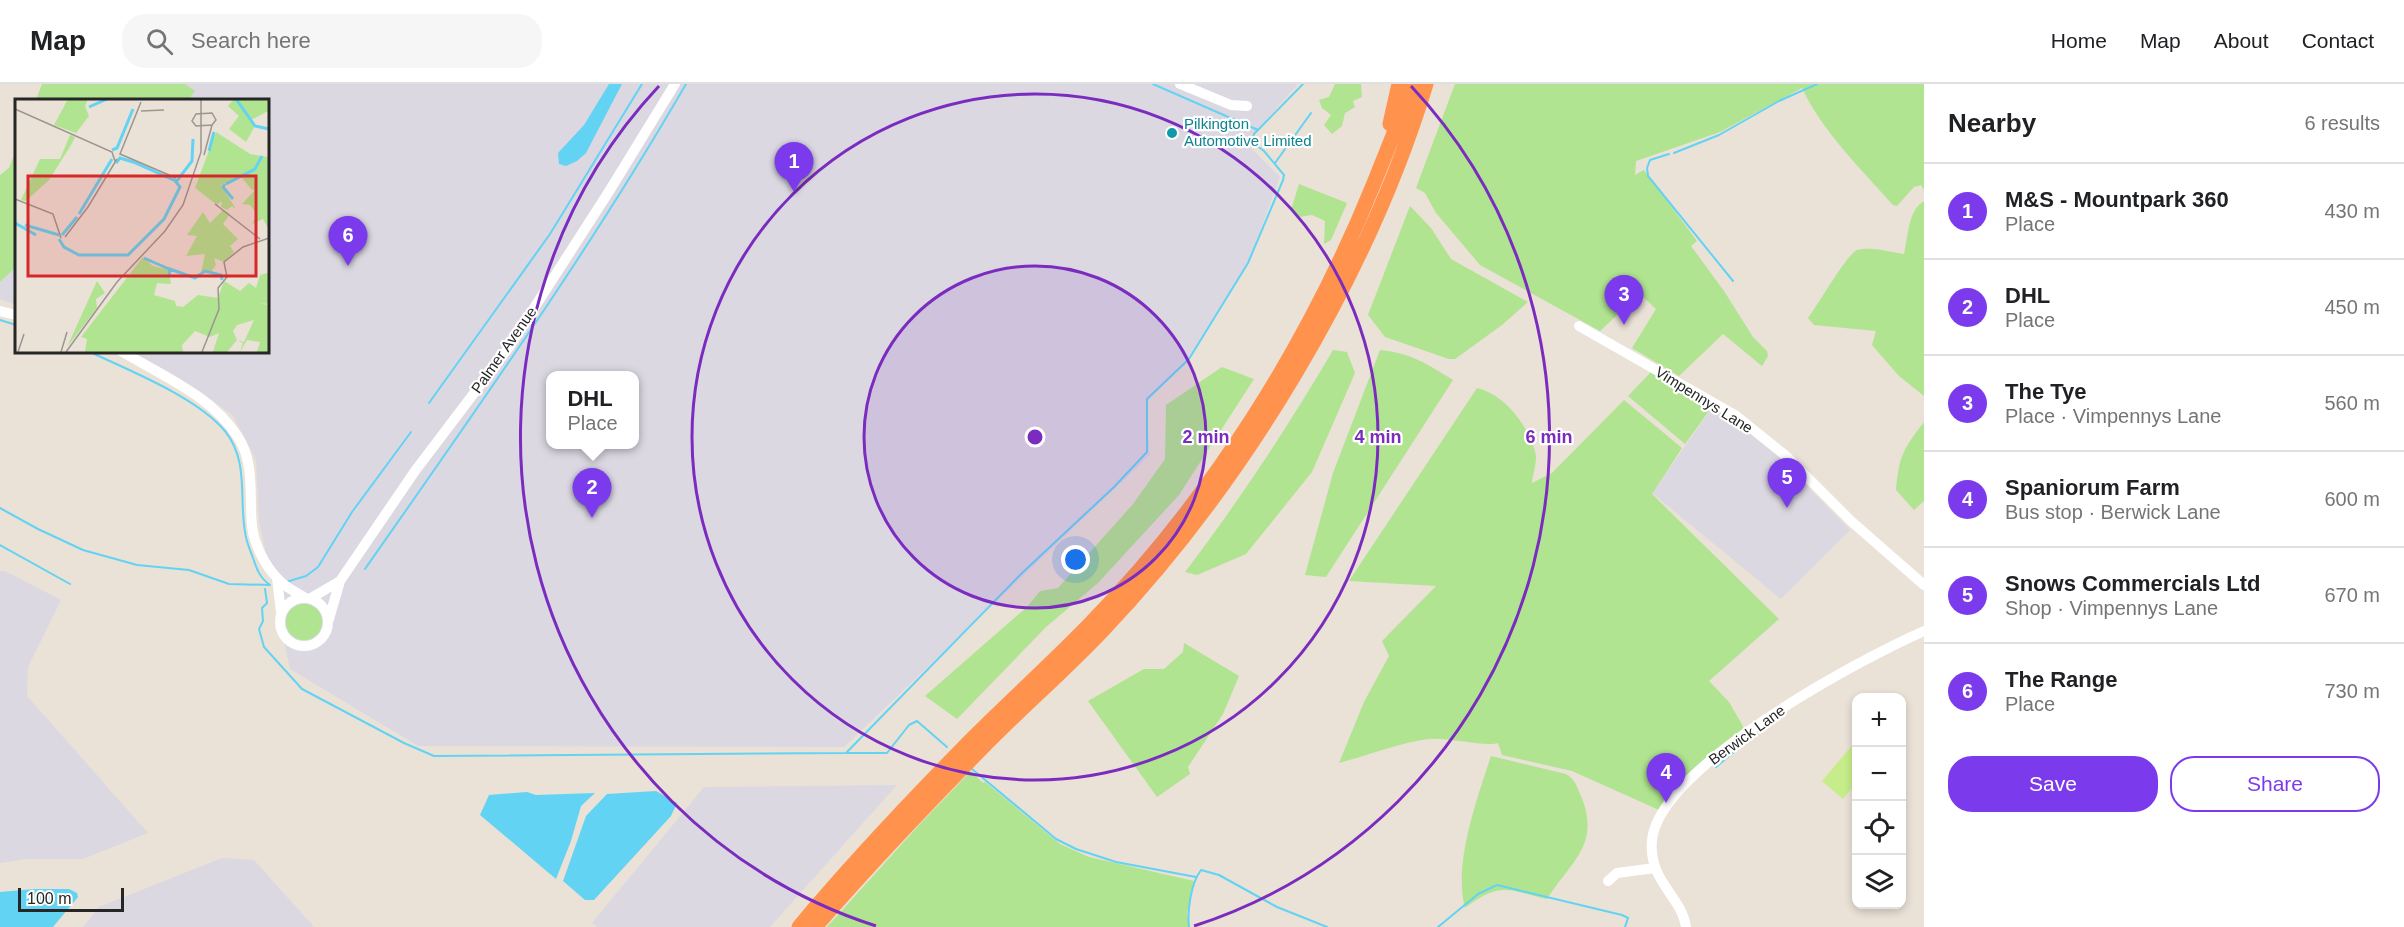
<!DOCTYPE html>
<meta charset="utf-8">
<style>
body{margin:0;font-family:Arial,sans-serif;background:#f6f6f6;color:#202124}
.controls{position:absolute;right:18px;bottom:18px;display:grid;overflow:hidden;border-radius:12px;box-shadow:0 3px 9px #0003}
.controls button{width:54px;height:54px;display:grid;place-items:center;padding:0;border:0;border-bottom:2px solid #e0e0e0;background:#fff;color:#202124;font:30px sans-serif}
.scale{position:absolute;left:18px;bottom:15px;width:106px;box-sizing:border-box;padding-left:6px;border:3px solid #262626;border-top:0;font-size:16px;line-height:21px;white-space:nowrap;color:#262626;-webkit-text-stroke:4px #fff;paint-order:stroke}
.you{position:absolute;left:1076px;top:476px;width:21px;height:21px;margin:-15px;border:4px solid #fff;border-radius:50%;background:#1a73e8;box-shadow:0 0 0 9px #1a73e833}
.badge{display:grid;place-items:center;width:39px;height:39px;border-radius:50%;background:#7c3aed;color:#fff;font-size:20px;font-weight:700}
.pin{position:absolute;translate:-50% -50px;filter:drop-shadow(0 2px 3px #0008)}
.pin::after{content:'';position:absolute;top:32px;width:21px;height:18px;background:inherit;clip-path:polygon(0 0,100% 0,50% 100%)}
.popup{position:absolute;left:546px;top:287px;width:93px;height:78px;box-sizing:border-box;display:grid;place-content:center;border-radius:12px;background:#fff;filter:drop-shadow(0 2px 4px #0005);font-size:20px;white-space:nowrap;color:#757577}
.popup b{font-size:22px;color:#202124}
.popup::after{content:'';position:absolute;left:50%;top:100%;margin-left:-12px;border:12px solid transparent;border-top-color:#fff}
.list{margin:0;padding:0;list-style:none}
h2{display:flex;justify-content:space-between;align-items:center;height:78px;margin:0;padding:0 24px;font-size:26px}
h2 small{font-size:20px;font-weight:400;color:#757577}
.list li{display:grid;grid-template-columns:39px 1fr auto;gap:18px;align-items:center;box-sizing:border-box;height:96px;padding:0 24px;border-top:2px solid #e0e0e0}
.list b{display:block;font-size:22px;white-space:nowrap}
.list p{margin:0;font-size:20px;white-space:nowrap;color:#757577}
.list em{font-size:20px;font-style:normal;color:#757577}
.actions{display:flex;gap:12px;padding:18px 24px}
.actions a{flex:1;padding:14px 0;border:2px solid #7c3aed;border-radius:24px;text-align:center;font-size:21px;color:#7c3aed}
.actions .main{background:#7c3aed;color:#fff}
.icon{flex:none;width:33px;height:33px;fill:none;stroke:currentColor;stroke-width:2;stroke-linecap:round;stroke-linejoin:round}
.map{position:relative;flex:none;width:1924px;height:843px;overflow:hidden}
header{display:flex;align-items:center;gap:36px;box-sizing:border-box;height:84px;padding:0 30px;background:#fff;border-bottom:2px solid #e0e0e0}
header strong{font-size:28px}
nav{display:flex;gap:33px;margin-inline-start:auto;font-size:21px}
.search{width:420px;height:54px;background:#f6f6f6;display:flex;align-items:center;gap:15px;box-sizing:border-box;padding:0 21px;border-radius:24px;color:#757577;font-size:22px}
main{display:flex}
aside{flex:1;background:#fff}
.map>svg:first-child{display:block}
.industrial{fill:#dbd8e2;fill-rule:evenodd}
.green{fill:#b0e490}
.pitch{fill:#c7ed8a}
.water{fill:#63d3f3}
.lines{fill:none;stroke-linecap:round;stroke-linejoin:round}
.stream{stroke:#63d3f3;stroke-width:2}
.minor{stroke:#fff;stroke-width:10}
.highway{stroke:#ff934d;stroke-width:15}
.ring{fill:none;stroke:#7b2cbf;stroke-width:3}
.culture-dot{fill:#0f9aa8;stroke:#fff;stroke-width:2}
.labels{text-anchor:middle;stroke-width:4.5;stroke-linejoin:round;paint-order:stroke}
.culture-label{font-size:15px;fill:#0d838f;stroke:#fff;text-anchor:start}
.street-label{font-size:15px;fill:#262626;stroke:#fff}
.inset-river{fill:none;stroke:#63d3f3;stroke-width:3}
.inset-road{fill:none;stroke:#9c9690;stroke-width:1.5}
.view{fill:#d62828;fill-opacity:0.15;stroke:#d62828;stroke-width:3}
.inset-edge{fill:none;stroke:#262626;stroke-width:3}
.centre{fill:#7b2cbf;stroke:#fff;stroke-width:3}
.ring-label{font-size:18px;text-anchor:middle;font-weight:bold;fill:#7b2cbf;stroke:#fff;stroke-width:4.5;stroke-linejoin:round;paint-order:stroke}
</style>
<header>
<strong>Map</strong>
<div class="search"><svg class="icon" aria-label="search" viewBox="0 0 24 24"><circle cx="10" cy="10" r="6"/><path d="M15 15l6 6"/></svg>Search here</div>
<nav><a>Home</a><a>Map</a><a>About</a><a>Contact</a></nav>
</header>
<main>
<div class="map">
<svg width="1924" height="843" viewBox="0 0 1924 843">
<rect width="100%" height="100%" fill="#eae1d7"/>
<path class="industrial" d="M185 0H1298L1246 59 1280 93 1248 179 1189 275 1146 319 1150 371 844 663 418 662 290 585 259 437 256 376 233 332 207 312 130 267H267V16H188L194 7ZM550 292H634V360H550Z
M16 183V221L0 215V198Z
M1714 321 1739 338 1780 374 1850 446 1781 515 1652 409Z
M0 487H5L61 516 28 583 27 612 148 749 83 775H28L0 779Z
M897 701 770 843H597L592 839 704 703Z
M222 774 254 776 314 843H83L99 823Z"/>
<path class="green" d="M42 0H185L195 7 188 16H36Z
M1335 0H1361L1362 13 1353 17 1355 23 1345 29 1342 42 1332 50 1324 41 1331 31 1322 24 1319 16 1329 13Z
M1455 0H1924V106L1921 101 1914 103 1897 122 1893 121C1862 86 1822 47 1802 4L1720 48 1636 77 1635 91 1644 86 1697 157 1691 162 1724 207 1753 253 1767 267 1768 272 1762 282 1723 250 1679 292 1632 264 1656 225 1640 210 1600 247 1480 181 1436 129 1425 109 1416 104Z
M16 66V183L0 198V91L9 84Z
M1299 100 1347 119 1331 156 1324 160 1325 137 1312 131 1299 133 1291 126Z
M1924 117V312L1899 292 1872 261 1876 247 1814 241 1808 234C1817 222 1848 169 1857 166 1871 162 1890 168 1904 170 1908 153 1908 126 1924 117Z
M1410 122 1431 144 1451 175 1528 218 1502 241 1455 275H1449L1385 253 1368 231Z
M1333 266 1347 268 1355 289 1312 388 1246 470 1197 491 1185 488C1239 417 1288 343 1333 266Z
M1380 266C1411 269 1427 280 1453 296L1326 493 1305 491 1333 389Z
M1222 283 1254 295 1179 411 1098 499 1046 543 957 635 925 612 1027 523 1040 507 1058 504 1133 420 1165 375 1166 321Z
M1651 288 1712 323 1685 360 1628 312Z
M1477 304C1505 311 1527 340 1535 367 1538 376 1533 389 1532 399L1552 389 1624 316 1682 364 1652 410 1779 535 1709 597 1729 618 1744 644C1711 668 1681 692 1659 726L1572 687 1502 671 1498 659C1486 663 1446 653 1429 655 1402 658 1366 672 1339 679L1364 618 1389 572 1382 557 1436 502 1349 497Z
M1924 338V417L1914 426 1896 406C1899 372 1903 365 1924 338Z
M286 538a18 18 0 1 1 36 0a18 18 0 1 1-36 0Z
M1184 559 1239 592 1223 630 1188 683 1190 690 1157 713 1088 617 1144 585H1164L1183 568Z
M1491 672 1566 690C1575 695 1577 703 1581 712 1601 761 1571 777 1547 815 1507 806 1501 797 1465 824 1453 780 1477 715 1491 672Z
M971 687 983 699 985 698 1060 760 1089 773 1194 797 1187 829 1190 843H827L920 740Z"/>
<path class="pitch" d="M1856 657V699L1843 715 1822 697Z"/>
<path class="water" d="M609 0H622L586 69 577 77 566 82 559 80 558 69 584 41Z
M656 707 677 719 671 732 594 816H585L563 797 586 732 607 710Z
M527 708 536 711 595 709 581 722 571 757 556 795 480 731 489 711Z
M34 805H69L77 809 78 813 53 843H0V808Z"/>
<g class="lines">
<path class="stream" d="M1153 0 1258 46
M1674 69 1719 51 1779 17 1817 0
M1669 70 1650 76 1647 84 1648 92 1733 197
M1275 79 1311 29
M0 236 16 241
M88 267C128 286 197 313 225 347 249 377 239 414 245 448 246 457 250 466 253 474 257 486 260 494 270 501
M429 319 550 150 642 0
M0 424 38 445 83 466 137 481 189 486 229 500 270 501
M0 461 70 500
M365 485C476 326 589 168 686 0
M286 498 306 492 318 483 352 428 411 348
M265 505 267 519 262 524 263 537 259 545 264 563 302 605 404 659 434 672 846 669 1021 490 1114 403 1147 368V315L1189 275 1248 179 1283 96 1284 91 1264 67 1252 58 1254 50 1303 0
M846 669H887L909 641 917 637 947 663
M1716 683 1748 656
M972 685 1056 755 1076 765 1116 778 1196 793
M1189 843C1187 827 1191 799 1201 786L1219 791 1277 823 1327 843
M1438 843 1478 810 1497 801 1622 831 1628 834 1625 843"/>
<path class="minor" d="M1180 0 1231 21 1247 22
M0 227 16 231
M1579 242 1735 331 1786 372 1851 437 1924 501
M121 267C161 291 212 312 238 353 255 379 249 412 252 442 254 460 265 482 278 495 285 503 295 508 304 513
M277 495 281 528
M280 538a24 24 0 1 1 48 0a24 24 0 1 1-48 0Z
M311 514 340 497 415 387 509 263 608 109 675 0
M329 535 340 497
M1608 797 1617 789 1655 784
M1686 843C1682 812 1648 798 1652 756 1659 683 1860 575 1924 547"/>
<path class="highway" d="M1390 40 1399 0
M799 843C853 778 912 716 971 656 1010 617 1051 580 1089 541 1212 415 1308 262 1374 99 1387 66 1401 34 1412 0
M815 843C868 782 924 723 981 665 1020 625 1063 588 1102 547 1242 400 1367 194 1426 0"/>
</g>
<circle cx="1035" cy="353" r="171" fill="#7b2cbf" fill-opacity=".12"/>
<g class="ring">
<circle cx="1035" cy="353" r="171"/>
<circle cx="1035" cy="353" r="343"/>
<path d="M876 842A514 514 0 0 1 659 2M1411 2A514 514 0 0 1 1194 842"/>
</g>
<circle class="culture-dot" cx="1172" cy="49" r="6"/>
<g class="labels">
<g class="culture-label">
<text x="1184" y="45">Pilkington<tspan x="1184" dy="17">Automotive Limited</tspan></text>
</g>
<g class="street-label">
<text transform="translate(504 266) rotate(-55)" y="5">Palmer Avenue</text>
<text transform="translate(1704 316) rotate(32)" y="5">Vimpennys Lane</text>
<text transform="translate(1747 651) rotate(-36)" y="5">Berwick Lane</text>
</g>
</g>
<g transform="translate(15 15)">
<rect width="254" height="254" fill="#eae1d7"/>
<path d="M53 0H73L70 7 74 17 61 34 39 26ZM219 0H253V12L236 21 240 27 231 43 214 30 224 17 213 7ZM201 33 235 55 253 58V129L248 120 237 125 242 115 235 106 227 105 241 90 237 91 226 78 206 86 221 110 217 107 212 111 206 108 207 102 202 106 180 89ZM55 36 60 38 56 46 34 81 11 102 6 101 25 60H45ZM208 111 215 115 208 125 223 140 215 147 219 153 209 163 199 159 201 166 196 173 186 174 190 155 171 157 182 137 172 136 188 113 195 124ZM128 158 138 167 154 171 156 185 142 184 139 196 160 202 161 207 168 208 183 196 203 199 209 182 225 192 234 184 241 189 245 176 253 174V205L245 204 253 206V253H242L245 243 232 241 225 253 228 244 222 241 229 243 239 221 222 226 218 232 222 241 212 253H198L204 234 195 238 180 232 167 246 168 253H70L72 240 66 238ZM82 182 90 194 81 200 82 209 52 248Z" fill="#b0e490"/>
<path class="inset-river" d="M221 0 240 27 254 30M74 8 92 0M97 51 102 49 118 10M194 52 199 33M101 64 105 59 118 63 161 82M210 85 208 88 218 100M211 85 240 70 247 57M64 115 97 60M0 124 21 136M10 126 44 136M47 136 62 118M44 140 49 148 64 156H113L149 120 165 88 161 83 177 62 178 40M129 159 154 170M154 177 155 170 180 179 190 172 206 176 207 181"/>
<path class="inset-road" d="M126 3 105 55 161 79M0 10 97 53 100 62M126 12 149 11M197 14 201 21 197 26 181 27 177 22 181 15ZM189 56 197 26M0 100 38 115 46 139M200 105 245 140M50 138 73 108 102 60M3 253 9 235M46 253 52 233M51 253 102 183 150 132 168 106 186 53V0M187 253 204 210 203 189 212 178 209 163 228 148 254 139"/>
<path class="view" d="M13 77H241V177H13Z"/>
<rect width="254" height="254" class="inset-edge"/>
</g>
<circle cx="1035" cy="353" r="9" class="centre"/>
<g class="ring-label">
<text x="1206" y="359">2 min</text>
<text x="1378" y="359">4 min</text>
<text x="1549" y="359">6 min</text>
</g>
</svg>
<div class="controls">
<button>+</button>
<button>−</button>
<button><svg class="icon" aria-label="locate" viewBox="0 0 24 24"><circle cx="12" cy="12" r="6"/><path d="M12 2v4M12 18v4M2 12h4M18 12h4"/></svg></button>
<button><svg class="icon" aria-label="layers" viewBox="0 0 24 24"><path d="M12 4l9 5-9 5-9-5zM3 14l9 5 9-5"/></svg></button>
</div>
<div class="scale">100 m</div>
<div class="you"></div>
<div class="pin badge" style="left:794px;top:108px">1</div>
<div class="pin badge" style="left:592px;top:434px">2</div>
<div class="popup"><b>DHL</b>Place</div>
<div class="pin badge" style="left:1624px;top:241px">3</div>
<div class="pin badge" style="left:1666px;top:719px">4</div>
<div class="pin badge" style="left:1787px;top:424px">5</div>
<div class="pin badge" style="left:348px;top:182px">6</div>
</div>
<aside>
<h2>Nearby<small>6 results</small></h2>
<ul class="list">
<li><span class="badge">1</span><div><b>M&amp;S - Mountpark 360</b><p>Place</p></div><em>430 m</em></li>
<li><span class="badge">2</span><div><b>DHL</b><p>Place</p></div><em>450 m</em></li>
<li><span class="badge">3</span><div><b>The Tye</b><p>Place · Vimpennys Lane</p></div><em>560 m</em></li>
<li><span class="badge">4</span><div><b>Spaniorum Farm</b><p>Bus stop · Berwick Lane</p></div><em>600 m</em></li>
<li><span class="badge">5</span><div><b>Snows Commercials Ltd</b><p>Shop · Vimpennys Lane</p></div><em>670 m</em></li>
<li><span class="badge">6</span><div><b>The Range</b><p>Place</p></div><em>730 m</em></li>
</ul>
<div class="actions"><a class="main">Save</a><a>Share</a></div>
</aside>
</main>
